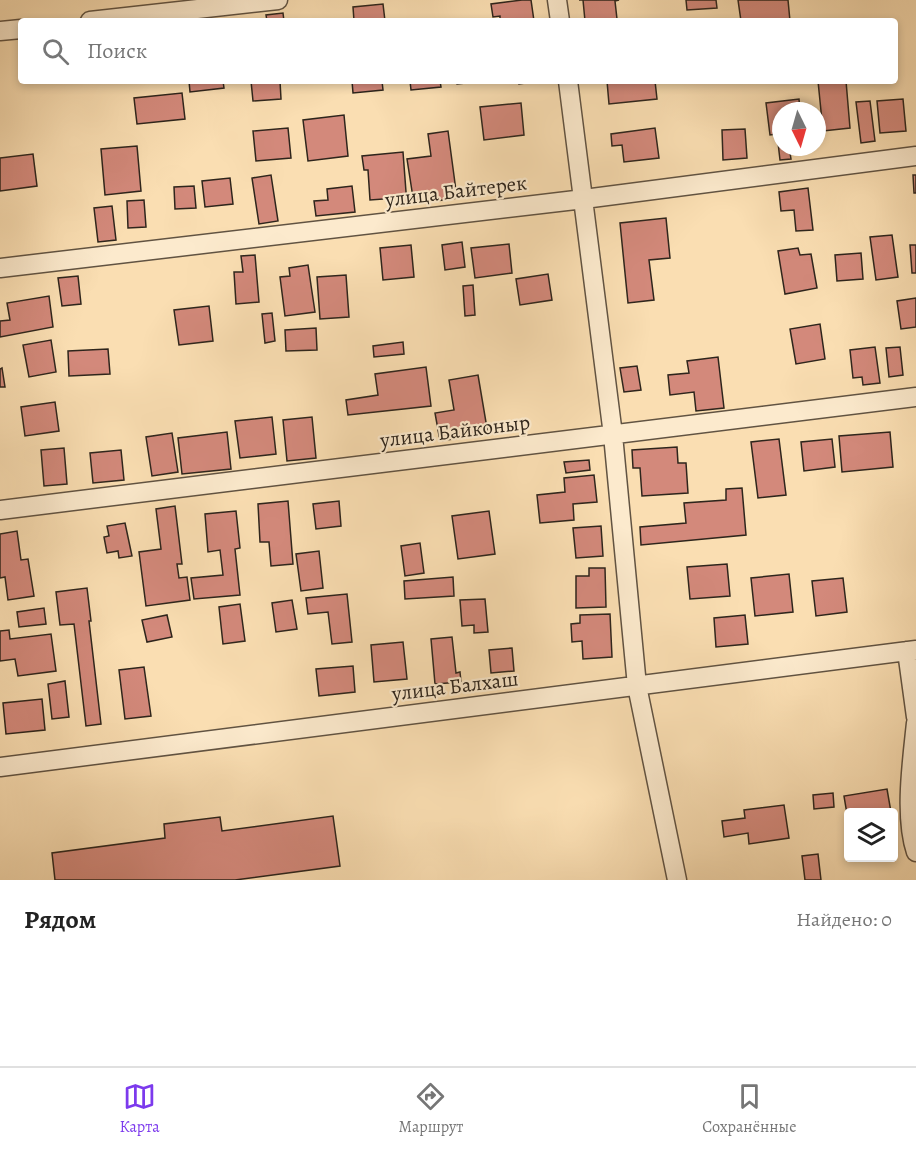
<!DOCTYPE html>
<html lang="ru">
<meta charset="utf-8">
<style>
body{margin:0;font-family:Alegreya,serif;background:#f6f6f6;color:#222}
.controls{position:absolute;right:18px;bottom:18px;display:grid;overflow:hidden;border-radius:6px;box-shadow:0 3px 9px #0003}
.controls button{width:54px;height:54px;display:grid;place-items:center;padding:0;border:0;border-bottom:2px solid #e0e0e0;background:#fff;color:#222;font:30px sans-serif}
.compass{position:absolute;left:772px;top:102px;width:54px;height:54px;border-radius:50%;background:#fff;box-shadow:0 3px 9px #0003;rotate:175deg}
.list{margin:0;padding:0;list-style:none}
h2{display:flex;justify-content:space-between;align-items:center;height:78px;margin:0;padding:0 24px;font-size:26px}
h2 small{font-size:20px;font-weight:400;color:#767676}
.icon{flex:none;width:33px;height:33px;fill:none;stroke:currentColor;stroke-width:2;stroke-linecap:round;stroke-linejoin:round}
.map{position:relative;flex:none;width:916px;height:880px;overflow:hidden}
.search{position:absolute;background:#fff;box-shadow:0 3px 9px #0003;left:18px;right:18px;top:18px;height:66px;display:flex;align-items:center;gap:15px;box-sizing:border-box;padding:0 21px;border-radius:6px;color:#767676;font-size:22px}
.sheet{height:186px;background:#fff}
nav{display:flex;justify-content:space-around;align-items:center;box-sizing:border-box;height:84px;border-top:2px solid #e0e0e0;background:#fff;font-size:16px;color:#767676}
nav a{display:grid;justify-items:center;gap:3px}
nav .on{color:#7c3aed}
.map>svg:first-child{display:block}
.building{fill:#d3897b;stroke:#2e251c;stroke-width:1.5}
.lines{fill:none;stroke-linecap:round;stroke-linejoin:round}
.minor-casing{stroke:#615342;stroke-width:21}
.minor{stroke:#fceacd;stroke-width:18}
.labels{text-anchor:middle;stroke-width:4.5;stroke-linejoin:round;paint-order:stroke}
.street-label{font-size:21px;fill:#2e251c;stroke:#fceacd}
</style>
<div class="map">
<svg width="916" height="880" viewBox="0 0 916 880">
<rect width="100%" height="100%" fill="#fadeb2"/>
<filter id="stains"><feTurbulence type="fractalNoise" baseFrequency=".00333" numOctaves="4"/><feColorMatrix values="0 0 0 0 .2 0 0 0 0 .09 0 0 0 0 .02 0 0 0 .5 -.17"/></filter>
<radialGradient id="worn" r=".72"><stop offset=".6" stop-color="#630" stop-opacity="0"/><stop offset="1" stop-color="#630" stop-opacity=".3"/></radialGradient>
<path class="building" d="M522 0H531L534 21H500V16L493 17 491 4Z
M579 0H619L615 1 617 19 585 21 583 0Z
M686 0H716L717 8 687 10Z
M738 0H788L790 21H741Z
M383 4 385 21H354L353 7Z
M283 13 284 21H267L266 15Z
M189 81H223L224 88 190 92Z
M251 81H280L281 99 253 101Z
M352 81H382L383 90 353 93Z
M410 81H440L441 87 411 90Z
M456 81H485L457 84Z
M519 81H541L519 84Z
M607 81H655L657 99 609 104Z
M818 81H846L850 128 823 131Z
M182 93 185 119 137 124 134 98Z
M799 99 800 111H781V147H789L791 159 780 160 777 134 770 135 766 103Z
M903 99 906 131 880 133 877 101Z
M870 101 875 141 861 143 856 102Z
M521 103 524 135 484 140 480 107Z
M344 115 348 156 308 161 303 120Z
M288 128 291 158 256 161 253 131Z
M655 128 659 158 624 162 622 145 612 146 611 134Z
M745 129 747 158 723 160 722 130Z
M448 131 457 198 414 204 407 159 431 156 428 134Z
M137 146 141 191 105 195 101 149Z
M403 152 407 205 398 206 397 198 370 200 368 170H364L362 156Z
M33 154 37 186 0 191V158Z
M271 175 278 221 259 224 252 178Z
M913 175H916V193H914Z
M230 178 233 204 205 207 202 181Z
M194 186 196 208 175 209 174 187Z
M352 186 355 212 316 216 314 201 328 200 327 189Z
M808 188 813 230 796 231 794 210 781 211 779 192Z
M144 200 146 227 128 228 127 201Z
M112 206 116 240 98 242 94 208Z
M666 218 670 258 649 260 654 300 628 303 620 223Z
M892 235 898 277 876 280 870 237Z
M462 242 465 267 445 270 442 245Z
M509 244 512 273 475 278 471 248Z
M411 245 414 277 383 280 380 248Z
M910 245H916V273H912Z
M798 248 800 255 811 254 817 288 785 294 778 251Z
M861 253 863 279 837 281 835 255Z
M255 255 259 302 236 304 234 272H243L241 256Z
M308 265 315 312 285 316 280 277 290 276 289 268Z
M548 274 552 300 520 305 516 279Z
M346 275 349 317 320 319 317 277Z
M78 276 81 304 62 306 58 278Z
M473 285 475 315 465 316 463 286Z
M49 296 53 327 0 337V321L10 320 7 303Z
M916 298V327L901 329 897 301Z
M209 306 213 341 179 345 174 310Z
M272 313 275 341 265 343 262 314Z
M820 324 825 359 796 364 790 329Z
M316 328 317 350 286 351 285 330Z
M51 340 56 372 29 377 23 345Z
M403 342 404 354 374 357 373 346Z
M875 347 880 383 863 385 862 377 853 378 850 350Z
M900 347 903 375 889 377 886 348Z
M108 349 110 374 69 376 68 351Z
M718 357 724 408 696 411 694 392 670 395 668 375 689 373 687 361Z
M637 366 641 390 624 392 620 368Z
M426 367 431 406 348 415 346 400 378 395 375 374Z
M2 368 5 387H0V369Z
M478 375 488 434 440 441 435 413 454 410 449 380Z
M55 402 59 431 25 436 21 407Z
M272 417 276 454 240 458 235 421Z
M312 417 316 458 287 461 283 420Z
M227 432 231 469 182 474 178 438Z
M890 432 893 467 842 472 839 436Z
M172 433 178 472 152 476 146 437Z
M779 439 786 495 758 498 751 442Z
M832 439 835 467 804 471 801 442Z
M677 447 678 463H686L688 493 642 496 640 468H633L632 450Z
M64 448 67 484 44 486 41 450Z
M121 450 124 480 93 483 90 453Z
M589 460 590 470 566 473 564 462Z
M594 475 597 502 573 504 574 520 540 523 537 495 565 492 564 478Z
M742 488 746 535 641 545 640 527 686 523 684 503 726 500V489Z
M288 501 293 564 271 566 269 542H260L258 504Z
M339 501 341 526 316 529 313 504Z
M175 506 182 564H177L179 578 187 577 190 600 146 606 139 552 161 549 156 509Z
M236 511 240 548 235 549 240 595 194 599 191 578 223 575 220 550 208 552 205 514Z
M489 511 495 554 458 559 452 516Z
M125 523 132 556 119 558 118 551 107 553 104 537 109 536 107 526Z
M601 526 603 556 576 558 573 528Z
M17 531 21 560 28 559 34 596 8 600 5 577 0 578V534Z
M420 543 424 573 405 576 401 546Z
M319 551 323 588 301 591 296 554Z
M727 564 730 596 690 599 687 567Z
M589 568H605L606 607 576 608V576H589Z
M789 574 793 612 755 616 751 578Z
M453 577 454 596 405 599 404 581Z
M843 578 847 612 816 616 812 581Z
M87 588 91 621H89L101 724 86 726 74 624 60 625 56 592Z
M347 594 352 642 332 644 328 612 308 614 306 598Z
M485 599 488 632 474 633V625L462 626 460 600Z
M292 600 297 629 276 632 272 603Z
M240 604 245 641 223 644 219 607Z
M44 608 46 624 19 627 17 612Z
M610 614 612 657 583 659 582 641 572 642 571 624 580 623V615Z
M167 615 172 637 147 642 142 620Z
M745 615 748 644 716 647 714 618Z
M9 630 10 639 51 634 56 671 18 676 15 659 0 661V631Z
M452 637 456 673 460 672 461 682 435 684 431 639Z
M403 642 407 679 374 682 371 645Z
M512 648 514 671 491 673 489 650Z
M353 666 355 692 319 696 316 669Z
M144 667 151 716 125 719 119 670Z
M65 681 69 717 52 719 48 684Z
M42 699 45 730 6 734 3 703Z
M887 789 891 812H848L847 814 844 796Z
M833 793 834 807 814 809 813 795Z
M784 805 789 838 749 844 748 833 724 837 722 821 745 818 744 810Z
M333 816 340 866 235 880H55L52 853 165 838 164 824 220 817 222 831Z
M818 854 821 880H805L802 856Z"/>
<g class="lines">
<g class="minor-casing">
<path id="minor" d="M557 0 560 21
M90 21 278 0
M0 31 21 29
M568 81 613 435 637 686 677 880
M0 268 584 199 916 156
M0 510 916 397
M907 651 916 717
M916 723C912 761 904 817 916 852
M0 767 916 650"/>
</g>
<use href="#minor" class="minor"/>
</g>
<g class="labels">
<g class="street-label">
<text transform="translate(456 191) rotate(-7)" y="7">улица Байтерек</text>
<text transform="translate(455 431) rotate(-7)" y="7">улица Байконыр</text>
<text transform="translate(455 686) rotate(-7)" y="7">улица Балхаш</text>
</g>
</g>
<rect width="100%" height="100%" filter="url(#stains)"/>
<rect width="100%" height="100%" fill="url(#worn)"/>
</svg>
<div class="controls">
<button><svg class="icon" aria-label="layers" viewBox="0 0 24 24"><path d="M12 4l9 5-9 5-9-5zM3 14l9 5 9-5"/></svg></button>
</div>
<svg class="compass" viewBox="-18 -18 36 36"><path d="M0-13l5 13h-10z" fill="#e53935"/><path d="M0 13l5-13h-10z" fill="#767676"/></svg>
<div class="search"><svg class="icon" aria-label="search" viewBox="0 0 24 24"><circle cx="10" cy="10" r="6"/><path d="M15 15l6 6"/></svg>Поиск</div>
</div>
<section class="sheet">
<h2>Рядом<small>Найдено: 0</small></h2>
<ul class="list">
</ul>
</section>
<nav>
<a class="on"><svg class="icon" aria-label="map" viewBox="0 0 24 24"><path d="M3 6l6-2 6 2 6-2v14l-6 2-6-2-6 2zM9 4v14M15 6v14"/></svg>Карта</a>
<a><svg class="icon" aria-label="directions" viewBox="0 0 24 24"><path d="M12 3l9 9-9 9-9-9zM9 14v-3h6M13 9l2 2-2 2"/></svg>Маршрут</a>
<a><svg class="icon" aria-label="saved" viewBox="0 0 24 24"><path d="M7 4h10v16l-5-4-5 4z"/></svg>Сохранённые</a>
</nav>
